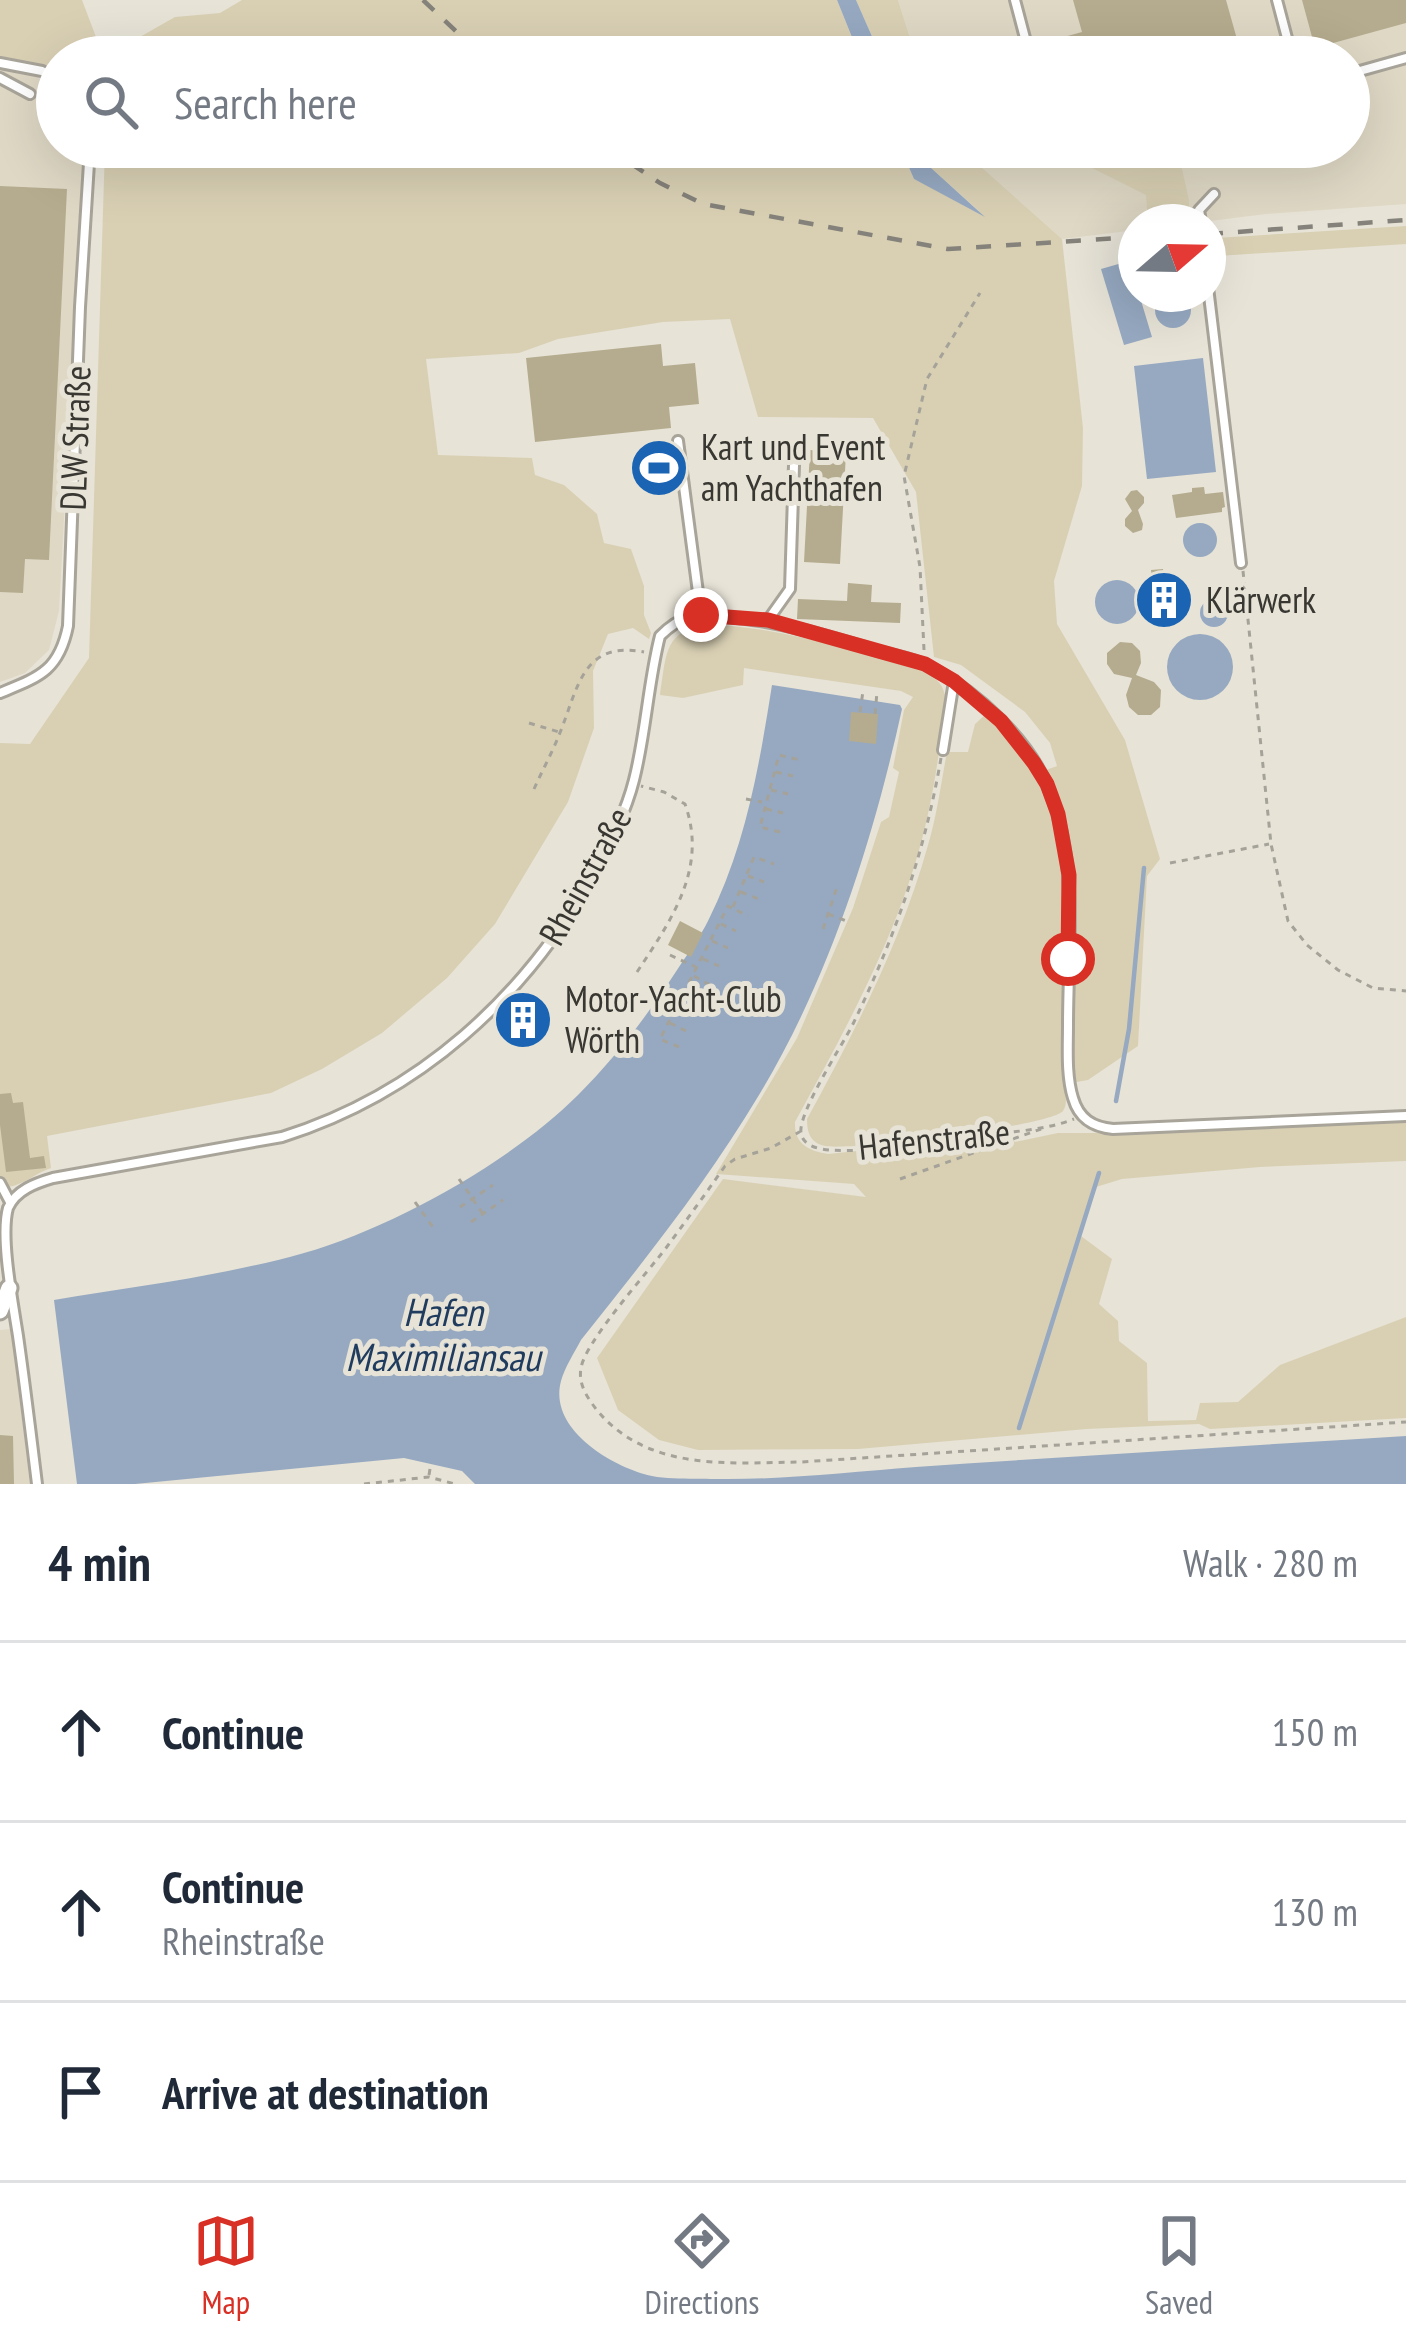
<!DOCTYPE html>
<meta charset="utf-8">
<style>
body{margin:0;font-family:"PT Sans Narrow",sans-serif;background:#f2f2f3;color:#1f2937}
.compass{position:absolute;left:1118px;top:204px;width:108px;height:108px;border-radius:50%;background:#fff;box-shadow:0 12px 48px #0002;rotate:70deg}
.stop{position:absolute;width:36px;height:36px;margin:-27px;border:9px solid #d93025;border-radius:50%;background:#fff}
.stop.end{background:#d93025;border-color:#fff;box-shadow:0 3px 12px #0008}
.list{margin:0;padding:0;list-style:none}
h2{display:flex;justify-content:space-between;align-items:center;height:156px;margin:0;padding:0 48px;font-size:51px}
h2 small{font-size:39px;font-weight:400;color:#747a83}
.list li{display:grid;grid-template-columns:78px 1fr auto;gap:36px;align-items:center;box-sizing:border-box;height:180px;padding:0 48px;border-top:3px solid #e0e1e3}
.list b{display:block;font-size:45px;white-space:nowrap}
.list p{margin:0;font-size:39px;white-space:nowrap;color:#747a83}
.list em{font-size:39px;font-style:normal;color:#747a83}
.icon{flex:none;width:66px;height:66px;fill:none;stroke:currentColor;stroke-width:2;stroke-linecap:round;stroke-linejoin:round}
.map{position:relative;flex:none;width:1406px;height:1484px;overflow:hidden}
.search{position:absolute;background:#fff;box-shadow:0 12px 48px #0002;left:36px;right:36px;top:36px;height:132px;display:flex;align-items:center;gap:30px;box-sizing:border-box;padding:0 42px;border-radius:66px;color:#747a83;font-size:45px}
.sheet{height:696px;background:#fff}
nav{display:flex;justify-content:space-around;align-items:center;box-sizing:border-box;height:168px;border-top:3px solid #e0e1e3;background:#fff;font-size:33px;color:#747a83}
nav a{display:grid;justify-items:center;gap:6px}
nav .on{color:#d93025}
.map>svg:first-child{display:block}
.built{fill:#dfd8c5}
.green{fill:#d9d0b4}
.water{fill:#96a9c1}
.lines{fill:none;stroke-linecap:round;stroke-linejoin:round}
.stream{stroke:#96a9c1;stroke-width:4.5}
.building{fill:#b5ac8f}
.service-casing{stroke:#a8a499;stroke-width:14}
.minor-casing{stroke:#a8a499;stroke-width:21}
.path{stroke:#a5a299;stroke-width:3;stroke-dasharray:6 6;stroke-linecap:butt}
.service{stroke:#fff;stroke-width:8}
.minor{stroke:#fff;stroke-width:15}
.rail{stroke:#84827a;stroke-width:4.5;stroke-dasharray:15 15;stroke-linecap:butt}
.route{stroke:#d93025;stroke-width:15}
.labels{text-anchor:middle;stroke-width:10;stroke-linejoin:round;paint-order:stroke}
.street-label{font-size:36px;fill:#393732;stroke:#e7e3d7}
.poi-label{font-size:36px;fill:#393732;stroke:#e7e3d7;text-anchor:start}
.water-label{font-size:39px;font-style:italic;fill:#1f3b5e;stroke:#e7e3d7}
</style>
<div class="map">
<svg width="1406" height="1484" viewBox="0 0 1406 1484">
<rect width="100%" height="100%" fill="#e7e3d7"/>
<path class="built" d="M898 0H1406V204L1266 214 1202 222H1136V230L1062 239 959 147H1349V57H916Z
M0 70 37 77 55 89 57 147H84V152L59 611 49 650 25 673 0 682Z
M11 1329 30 1484H0V1330Z"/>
<path class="green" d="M0 0H82L96 37 99 57H57V71L0 56Z
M242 0H837L860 57H126L124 46 175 17 220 13Z
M856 0H898L916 57H881Z
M105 147H900L914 179 980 212 930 167 921 147H959L1062 239 1083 428 1082 486 1054 581 1057 624 1125 740 1160 859 1147 876 1138 1046 1088 1080 1065 1084C1065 1092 1068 1105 1063 1111 1051 1126 850 1151 825 1146 810 1143 807 1132 807 1119 855 1031 901 942 928 845 937 815 941 783 947 752H968L975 724 986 714 1015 742 1035 774 1057 766 1050 743 1025 712 961 665 934 657 916 492 873 418 758 417 730 319 663 322 558 339 519 353 426 359 438 455 532 458 535 475 564 485 597 514 604 543 631 549 644 586V615L651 633 649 639 633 628 608 634 593 671 594 728 568 802 495 924 447 978 382 1033 322 1069 271 1093 47 1136 51 1168C33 1174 20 1189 0 1187V743L30 744 89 658Z
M1122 147H1177L1189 200V219L1148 222 1146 195 1078 161Z
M1406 226V244L1217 256 1216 238Z
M717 625C790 629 857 652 926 672 938 679 944 686 946 700 941 736 937 773 929 809 907 919 848 1025 795 1122 794 1144 809 1151 828 1154L1010 1135 1015 1142 1058 1133H1138L1406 1119V1161L1260 1167 1122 1179 1096 1187 1081 1236 1112 1259 1099 1304 1118 1321 1119 1341 1147 1363 1148 1421 1196 1420 1200 1403 1238 1402 1280 1365 1406 1317V1418L1210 1429 1199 1424 1087 1429 858 1449 698 1450 659 1440 618 1410 597 1358 723 1179 866 1197 854 1184 716 1174 797 1038 853 908 881 822 889 817 899 772 893 768 904 710 913 697 901 691 744 668 743 685 683 698 660 695C667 650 664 627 717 625Z"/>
<path class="water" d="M837 0H856L881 57H860Z
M900 147H921L930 167 985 217 914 179Z
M1129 261 1136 294H1139L1152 337 1124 345 1101 269Z
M1155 310a18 18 0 1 1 36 0a18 18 0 1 1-36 0Z
M1203 358 1216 472 1147 479 1134 366Z
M1183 540a17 17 0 1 1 34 0a17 17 0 1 1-34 0Z
M1095 602a22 22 0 1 1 44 0a22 22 0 1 1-44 0Z
M1200 613a14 14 0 1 1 28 0a14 14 0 1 1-28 0Z
M1167 667a33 33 0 1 1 66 0a33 33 0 1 1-66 0Z
M772 685 900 705 902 709C873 841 829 979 759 1095 707 1182 644 1261 581 1340 574 1353 565 1367 561 1381 548 1429 612 1467 652 1476 672 1480 696 1478 716 1479 783 1480 849 1472 916 1467 1079 1456 1242 1446 1406 1436V1484H475L462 1471 404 1458 135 1484H77L54 1300C137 1286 223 1276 304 1253 394 1227 511 1162 578 1095 616 1057 650 1012 679 967 689 952 700 937 708 921 746 845 759 767 772 685Z"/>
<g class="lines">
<path class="stream" d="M1116 1101 1129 1029 1144 868
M1019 1428 1099 1173"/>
</g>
<path class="building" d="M1073 0H1226L1242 57H1057L1053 40 1082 32Z
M1302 0H1406V23L1315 48Z
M0 186 67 189 49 560 25 559 23 593 0 592Z
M661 344 663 366 695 363 699 404 669 407 671 428 535 442 526 358Z
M810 450 846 453 840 564 804 562Z
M1204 487 1205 494 1223 492 1225 507 1222 508V512L1176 518 1172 495 1192 492V488Z
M1137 490 1144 497V503L1138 510 1143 524 1142 530 1133 533 1125 526V519L1132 511 1125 499 1131 491Z
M1163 569 1164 577 1172 576 1177 622 1157 625 1151 570Z
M848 583 872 585 871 602 901 603 900 623 797 619 798 599 847 601Z
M1120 642 1132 643 1140 651 1141 663 1136 675 1154 682 1161 690 1160 707 1151 715H1138L1129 707 1126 695 1132 678 1114 674 1107 664V653Z
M851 712 878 714 876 744 849 741Z
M680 921 703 933 691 957 668 945Z
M531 999 545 1013 516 1041 502 1027Z
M11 1093 13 1103 23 1102 30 1158 44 1156 46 1168 6 1172 0 1125V1094Z
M0 1435 13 1436 14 1484H0Z"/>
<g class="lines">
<g class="service-casing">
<path id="service" d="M1015 0 1030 57
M1277 0 1292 57
M0 63 42 71 57 79
M1349 74 1406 58
M0 78 30 94
M1201 222 1199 210 1214 194
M1208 287 1241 563
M678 441 701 615
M768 620 790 589 794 465
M0 693C39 677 59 671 68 626L80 307 90 147
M943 750 954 681
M0 1183 10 1202
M37 1484C31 1435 25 1385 18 1336 13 1303 0 1237 8 1208 16 1190 36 1183 53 1178L282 1137C419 1094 526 997 595 872 610 843 626 812 634 780 646 733 648 683 660 636 669 627 678 620 690 617 702 614 715 616 727 617 779 621 828 636 878 651 895 656 915 658 930 667 978 693 1029 739 1049 790 1079 864 1068 947 1068 1025 1068 1048 1066 1076 1073 1098 1079 1119 1093 1127 1113 1129L1406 1116"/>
</g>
<g class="minor-casing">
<path id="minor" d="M0 1311 9 1288"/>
</g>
<path class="path" d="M1243 571 1271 844 1288 921 1307 945 1338 970 1373 988 1406 991
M924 650 920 567 904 476 927 379 980 293
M860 712 863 691
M875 714 877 692
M529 723 559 732
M941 758C925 852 894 940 852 1026 841 1047 798 1113 801 1133 803 1146 818 1149 830 1150 873 1153 923 1142 966 1137 1001 1132 1041 1132 1074 1119
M776 772 793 776
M534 789C542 771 552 753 559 735 578 690 581 640 644 652
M771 790 788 794
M746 799 762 802
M766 809 783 813
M780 832 760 827 779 755 800 760
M1170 863 1269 844
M748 876 764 882
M741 892 759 899
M733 907 754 857 774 864
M828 914 849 922
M721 924 736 931
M823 929 838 884
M712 941 728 948
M670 955 696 967
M703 959 719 966
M637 972C672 919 708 868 685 804L664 792 641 786
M694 976 710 985
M686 992 702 1000
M678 1008 694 1016
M670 1023 686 1031
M679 1047 660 1039 728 906 748 916
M801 1131 771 1148 735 1159 725 1166C706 1193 686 1221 666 1248 647 1273 585 1342 581 1368 578 1384 587 1397 596 1409 647 1472 729 1463 801 1462L1406 1422
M459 1179 483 1214
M900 1179 1041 1129
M415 1202 435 1230
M460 1207 493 1185
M471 1222 503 1200
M429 1475 431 1463
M364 1484 429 1477 455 1484"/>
<use href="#service" class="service"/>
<use href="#minor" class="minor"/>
<path class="rail" d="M423 0 483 57
M606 147 660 183 703 204 948 249 1136 237
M1208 234 1406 220"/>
</g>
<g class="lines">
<path class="route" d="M701 615 768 620 925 664 954 681 1001 721 1034 763 1047 784 1058 814 1069 875 1068 959"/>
</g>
<defs>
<g id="stadium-disc" transform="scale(3)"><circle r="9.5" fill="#1b64b4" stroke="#e7e3d7"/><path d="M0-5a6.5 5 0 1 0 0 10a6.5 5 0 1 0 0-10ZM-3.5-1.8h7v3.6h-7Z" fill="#fff"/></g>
<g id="building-disc" transform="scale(3)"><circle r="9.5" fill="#1b64b4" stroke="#e7e3d7"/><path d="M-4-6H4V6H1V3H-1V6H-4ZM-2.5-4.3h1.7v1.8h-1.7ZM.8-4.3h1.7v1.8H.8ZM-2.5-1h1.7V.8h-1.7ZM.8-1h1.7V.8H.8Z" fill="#fff"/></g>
</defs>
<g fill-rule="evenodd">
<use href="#stadium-disc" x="659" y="468"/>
<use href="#building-disc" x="1164" y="600"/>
<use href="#building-disc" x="523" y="1020"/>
</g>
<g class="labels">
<g class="street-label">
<text transform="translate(75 438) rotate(-88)" y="13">DLW Straße</text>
<text transform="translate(585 876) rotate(-61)" y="13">Rheinstraße</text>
<text transform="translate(934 1139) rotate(-6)" y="13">Hafenstraße</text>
</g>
<g class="poi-label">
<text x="701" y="460">Kart und Event<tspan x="701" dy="41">am Yachthafen</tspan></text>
<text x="1206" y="613">Klärwerk</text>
<text x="565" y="1012">Motor-Yacht-Club<tspan x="565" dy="41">Wörth</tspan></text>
</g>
<g class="water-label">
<text x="443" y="1326">Hafen<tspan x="443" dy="45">Maximiliansau</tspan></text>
</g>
</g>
</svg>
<svg class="compass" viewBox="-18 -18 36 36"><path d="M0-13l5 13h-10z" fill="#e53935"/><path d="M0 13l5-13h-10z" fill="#747a83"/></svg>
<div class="stop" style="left:1068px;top:959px"></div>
<div class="stop end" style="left:701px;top:615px"></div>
<div class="search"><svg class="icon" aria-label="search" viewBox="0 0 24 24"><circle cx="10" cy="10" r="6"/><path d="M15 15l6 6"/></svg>Search here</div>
</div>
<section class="sheet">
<h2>4 min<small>Walk · 280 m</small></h2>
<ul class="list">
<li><svg class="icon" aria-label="ahead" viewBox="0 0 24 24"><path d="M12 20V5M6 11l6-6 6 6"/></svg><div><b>Continue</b></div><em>150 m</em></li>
<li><svg class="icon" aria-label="ahead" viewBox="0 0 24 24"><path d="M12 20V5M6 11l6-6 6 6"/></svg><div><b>Continue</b><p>Rheinstraße</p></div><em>130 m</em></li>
<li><svg class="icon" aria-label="arrive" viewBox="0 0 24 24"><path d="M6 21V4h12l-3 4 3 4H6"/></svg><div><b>Arrive at destination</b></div></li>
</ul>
</section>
<nav>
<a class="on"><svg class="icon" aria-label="map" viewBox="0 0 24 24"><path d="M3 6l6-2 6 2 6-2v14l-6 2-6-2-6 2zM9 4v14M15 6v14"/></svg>Map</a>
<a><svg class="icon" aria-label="directions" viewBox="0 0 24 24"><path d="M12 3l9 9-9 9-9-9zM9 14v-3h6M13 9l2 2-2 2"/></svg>Directions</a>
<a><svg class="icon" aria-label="saved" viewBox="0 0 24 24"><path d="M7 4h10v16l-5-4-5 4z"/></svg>Saved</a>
</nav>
